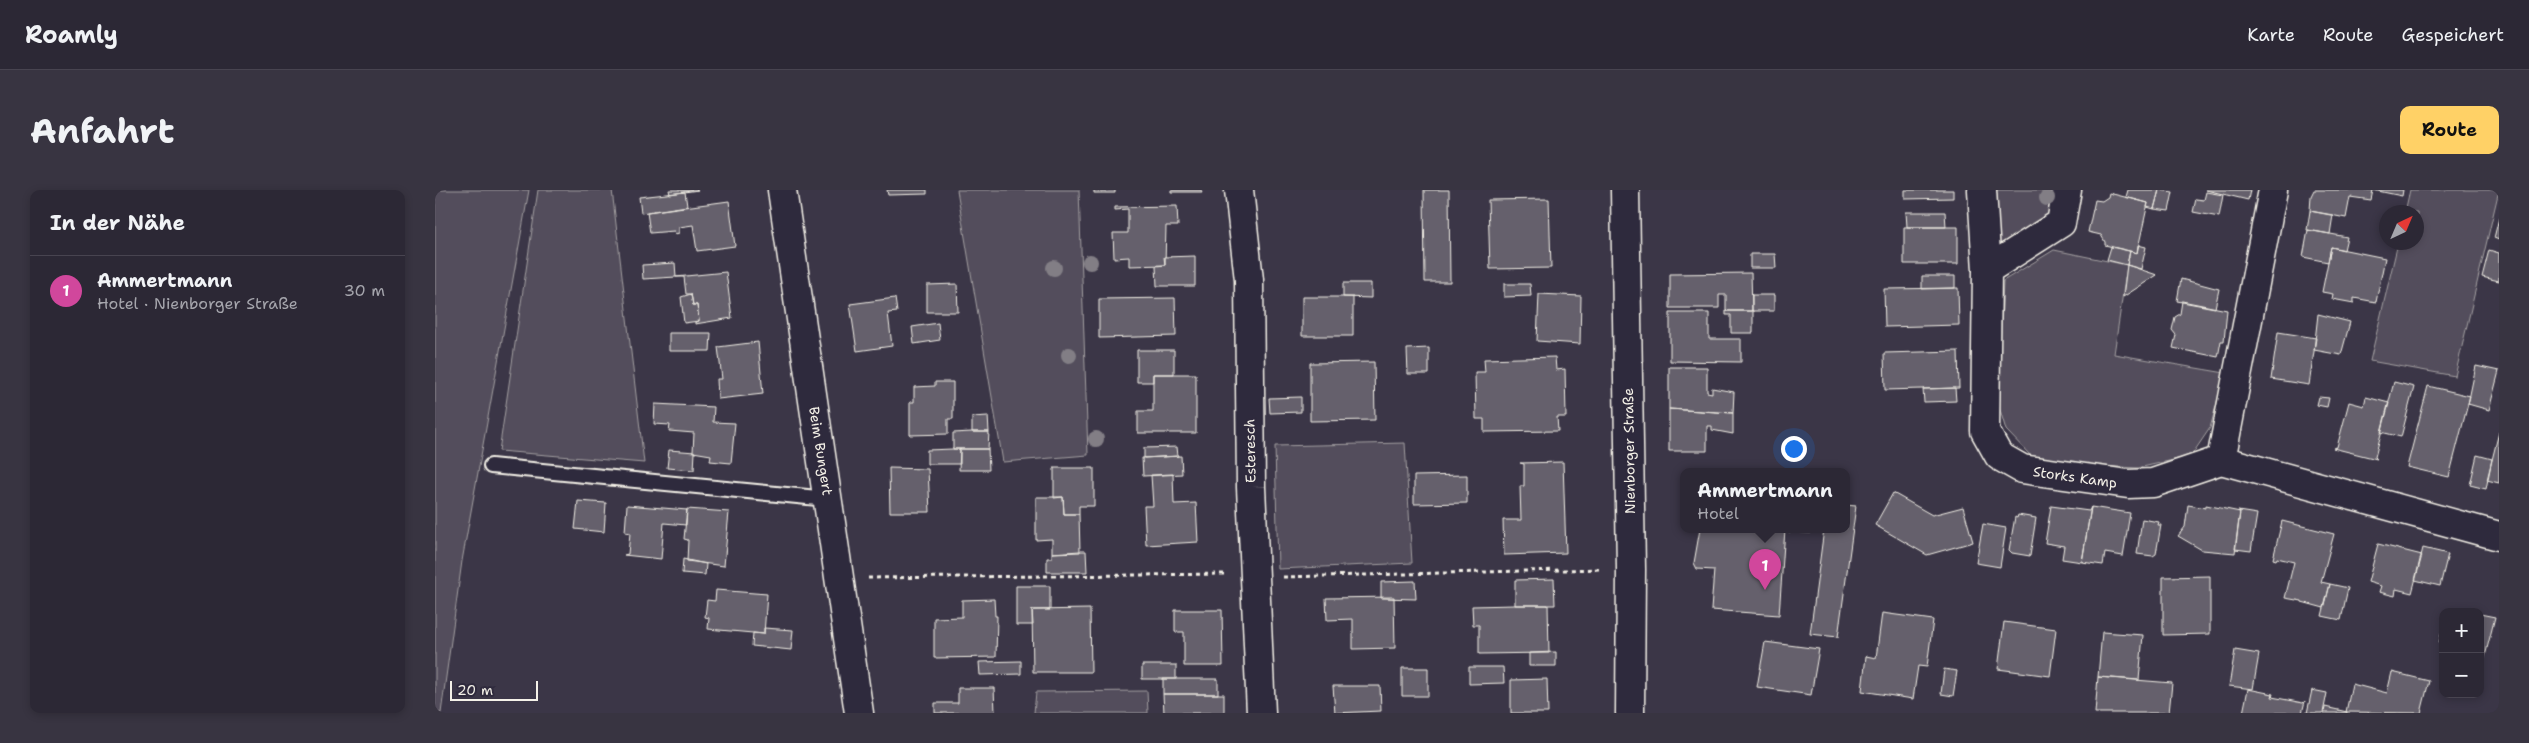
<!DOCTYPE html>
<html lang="de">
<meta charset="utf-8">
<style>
body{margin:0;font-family:"Shantell Sans",sans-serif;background:#383441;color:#f1f3f6}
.controls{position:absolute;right:15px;bottom:15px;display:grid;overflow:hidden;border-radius:10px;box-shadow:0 2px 8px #0003}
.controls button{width:45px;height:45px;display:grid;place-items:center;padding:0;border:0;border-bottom:1px solid #484450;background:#2c2835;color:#f1f3f6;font:25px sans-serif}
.compass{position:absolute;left:1944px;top:15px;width:45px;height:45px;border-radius:50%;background:#2c2835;box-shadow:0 2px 8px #0003;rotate:44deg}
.scale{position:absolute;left:15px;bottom:12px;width:88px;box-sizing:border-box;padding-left:5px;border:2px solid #f4f1e8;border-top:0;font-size:14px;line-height:18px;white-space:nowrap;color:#f4f1e8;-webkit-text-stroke:4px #2f2a3d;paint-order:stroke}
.you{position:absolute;left:1358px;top:258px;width:18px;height:18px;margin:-12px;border:4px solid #fff;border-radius:50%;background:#1a73e8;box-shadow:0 0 0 8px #1a73e833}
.badge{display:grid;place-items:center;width:32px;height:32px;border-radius:50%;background:#ffd166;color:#fff;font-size:16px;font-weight:700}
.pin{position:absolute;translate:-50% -41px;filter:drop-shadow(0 1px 2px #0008)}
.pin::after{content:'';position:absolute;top:26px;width:18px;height:15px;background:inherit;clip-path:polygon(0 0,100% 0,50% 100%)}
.popup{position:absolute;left:1245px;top:278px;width:170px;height:65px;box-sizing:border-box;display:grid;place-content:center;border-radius:10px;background:#2c2835;filter:drop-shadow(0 1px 4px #0005);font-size:16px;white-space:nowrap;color:#a6a6ad}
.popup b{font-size:19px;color:#f1f3f6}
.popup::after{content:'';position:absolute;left:50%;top:100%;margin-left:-10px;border:10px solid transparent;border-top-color:#2c2835}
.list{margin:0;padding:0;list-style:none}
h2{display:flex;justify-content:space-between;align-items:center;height:65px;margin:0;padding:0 20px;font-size:21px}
h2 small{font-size:16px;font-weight:400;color:#a6a6ad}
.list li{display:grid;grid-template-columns:32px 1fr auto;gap:15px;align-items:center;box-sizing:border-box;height:70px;padding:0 20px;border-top:1px solid #484450}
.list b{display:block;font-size:19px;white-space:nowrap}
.list p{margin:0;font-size:16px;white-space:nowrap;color:#a6a6ad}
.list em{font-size:16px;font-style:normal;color:#a6a6ad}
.map{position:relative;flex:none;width:2064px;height:523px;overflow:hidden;border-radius:10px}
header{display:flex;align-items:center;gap:30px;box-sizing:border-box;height:70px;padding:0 25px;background:#2c2835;border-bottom:1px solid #484450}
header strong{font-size:24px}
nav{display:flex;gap:28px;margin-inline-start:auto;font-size:18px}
.intro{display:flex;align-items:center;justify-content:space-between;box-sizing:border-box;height:120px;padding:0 30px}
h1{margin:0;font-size:35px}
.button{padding:12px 22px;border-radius:10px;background:#ffd166;color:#111;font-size:18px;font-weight:700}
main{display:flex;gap:30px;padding:0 30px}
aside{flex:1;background:#2c2835;border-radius:10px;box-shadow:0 2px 8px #0003}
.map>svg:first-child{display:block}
.green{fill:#534e5c;stroke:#a4a0a2}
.building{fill:#65616c;stroke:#f4f1e8}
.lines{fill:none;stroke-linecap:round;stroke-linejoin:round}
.lane-casing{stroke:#f4f1e8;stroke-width:18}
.street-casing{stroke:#f4f1e8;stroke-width:31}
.secondary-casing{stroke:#f4f1e8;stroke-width:31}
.path{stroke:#f4f1e8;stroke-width:3;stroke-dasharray:4 4;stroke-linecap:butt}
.lane{stroke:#2f2a3d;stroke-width:14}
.street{stroke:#2f2a3d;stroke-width:28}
.secondary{stroke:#2f2a3d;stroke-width:28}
.tree{fill:#827e85}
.labels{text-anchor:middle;stroke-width:4;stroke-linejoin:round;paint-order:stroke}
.street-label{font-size:14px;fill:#f4f1e8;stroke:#2f2a3d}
</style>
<header>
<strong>Roamly</strong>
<nav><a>Karte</a><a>Route</a><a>Gespeichert</a></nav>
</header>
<div class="intro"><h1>Anfahrt</h1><a class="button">Route</a></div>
<main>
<aside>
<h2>In der Nähe<small></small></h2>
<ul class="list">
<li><span class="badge" style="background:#d1479c">1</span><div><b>Ammertmann</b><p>Hotel · Nienborger Straße</p></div><em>30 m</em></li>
</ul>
</aside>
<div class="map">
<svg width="2064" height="523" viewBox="0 0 2064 523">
<rect width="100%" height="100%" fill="#3b3647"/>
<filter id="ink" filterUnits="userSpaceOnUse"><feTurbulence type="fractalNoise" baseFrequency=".02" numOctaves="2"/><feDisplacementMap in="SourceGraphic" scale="10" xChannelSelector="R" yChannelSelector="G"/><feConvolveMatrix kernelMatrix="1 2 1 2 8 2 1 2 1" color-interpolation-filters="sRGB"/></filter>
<g filter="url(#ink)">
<path class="green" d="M0 0H94L27 371 6 523H0Z
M103 0H177L209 273 64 261Z
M522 0H644L653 265 568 272Z
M1555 0H1626L1608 35 1565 60Z
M1975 0H2064L2020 186 1935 171 1963 53 1982 52V22H1970Z
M1619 60 1692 75 1679 164 1790 183 1775 238 1756 266 1703 278 1646 275 1596 266 1571 240 1563 213 1568 91Z
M970 253 977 373 843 379 840 256Z
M712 501 713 523H599L601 502Z"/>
<path class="building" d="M234 0H263L235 4Z
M452 0H492V4L453 5Z
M659 0H680V3H659Z
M736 0H766L767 2H736Z
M989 0H1014L1015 92H990Z
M1470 0H1518V8L1470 9Z
M1693 0H1724L1719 19 1712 17 1713 13 1691 7Z
M1724 0 1738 2 1734 21 1719 19Z
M1771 0H1815L1813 10Z
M1879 0H1938L1936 10 1915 7 1911 28 1875 21 1876 6Z
M1938 0H1968L1967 6Z
M250 2 252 16 206 23 204 7Z
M1771 2 1788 5 1784 27 1758 22 1761 9 1769 10Z
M1674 3 1713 13 1702 63 1670 55V52L1666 45 1653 42 1660 10 1667 11 1673 7Z
M1114 9 1116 78 1055 79 1053 10Z
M294 11 300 56 262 61 258 35 244 37V43L240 44 239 41 215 43 212 22Z
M742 16 743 36H731L730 75 694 76V67L679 68 678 43H693V19L680 20V17Z
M1875 21 1898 25 1895 44 1872 40Z
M1471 22H1510L1511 37H1472Z
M2064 28V50L2059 48Z
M1469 37H1523V74H1469Z
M1873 40 1912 47 1909 60 1896 57 1893 72 1868 67Z
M1703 55 1711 57 1706 79 1692 75 1695 61 1702 63Z
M1676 57 1695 61 1692 75 1672 70Z
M1896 57 1950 68 1941 112 1919 108V113L1897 109 1898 104 1887 102Z
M2054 60 2064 63V91L2047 87Z
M1315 64H1340L1341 78H1315Z
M760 66V96H722L721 76 730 75 729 67Z
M240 73 241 87 208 89 207 75Z
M1692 75 1722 85 1688 107Z
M291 82 297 128 260 134V132L264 131 262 115H258L256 104H251L249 87H241Z
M1316 83 1317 121H1291V105H1284V118H1235V84Z
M1487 86H1520V98L1487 99Z
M1746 89 1784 99 1780 118 1742 111Z
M908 93H936V108L908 107Z
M522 94 523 122H492V95Z
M1069 94H1095L1096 106 1069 107Z
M1523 98 1524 135 1450 137 1449 99Z
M256 104 258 115H262L264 131 249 133 246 107Z
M1104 104 1146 106 1145 154 1102 151Z
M1317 105H1339V121H1317Z
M867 107H918V146H867Z
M460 108 462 122 453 123 457 156 422 161 415 114Z
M740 108 741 146 664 148V109Z
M1747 111 1792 120 1789 151H1786L1783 167 1738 158 1741 145 1737 140 1740 127 1745 124Z
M1291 121H1318V143H1296V125H1291Z
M1235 123H1274V149H1306V172L1235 171Z
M1883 124 1915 132 1906 165 1879 160Z
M503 133 505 150 479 154 477 137Z
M1843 142 1881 148 1874 195 1836 189Z
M234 143H276L275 161H234Z
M323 152 328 204 283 209 282 189H287L283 157Z
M994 158V184H973L972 159Z
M702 160H739V184H718V192H702Z
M1523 161 1524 198 1450 200 1449 163Z
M1120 167 1121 180 1130 179 1131 227H1122L1123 241 1049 242V229H1041L1040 182H1050L1049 169Z
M939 172 940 230 875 231V173Z
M2041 176 2064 181 2054 220 2033 214Z
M1234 177H1272V202L1277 203V198L1299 202 1298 223 1234 219Z
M718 184H761V243H703V221H718Z
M500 192H518V229H513V244L475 245V212H479V197L500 196Z
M1959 192 1979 197 1966 247 1946 242Z
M1993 196 2035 206 2014 287 1972 277Z
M1520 198 1521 211 1489 212 1488 199Z
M866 207V222L835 223 834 208Z
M1884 207 1894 208 1892 217 1882 215Z
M1931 207 1954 213 1940 267 1942 269 1898 258 1902 257 1914 212 1929 216Z
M220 214 279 217 278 232 300 233 296 273 275 271 276 265 258 262 259 243 234 241 235 235 219 234Z
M1234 219 1298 223V244L1277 240V236H1272V261H1234Z
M553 226 554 242H537V227Z
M537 242H554L553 259H518V243Z
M2064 242V293L2052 290Z
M742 257 743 266 709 268V258Z
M518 259H525V274H492V260Z
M525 259H553L554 280H524Z
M234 260 260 262 259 280 232 278Z
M2042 265 2057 269 2051 299 2035 295Z
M746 266 747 284 708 286 707 268Z
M1128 272 1131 363 1069 365 1068 330H1086L1085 296H1089V274L1085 273Z
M454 278 493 279 495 322H455Z
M619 278H659V316H644V324H629L628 307 619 308Z
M1288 279 1328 281H1288Z
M738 284 739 314 761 313 763 352 711 355 709 316H718L716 285Z
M1032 285V313L979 314V286Z
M1458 303 1497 325 1528 317 1538 352 1492 365 1440 335Z
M601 307H628L629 324H644L645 362 617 363V349L601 350Z
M143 311 171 313 169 342 140 339Z
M192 315 252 320 251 335 229 333 226 369 189 365 193 364 195 343 190 342Z
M1411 315 1421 316 1403 447 1375 444 1389 339H1411Z
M1753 315 1771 318V315L1805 322 1800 363 1767 360 1743 346 1750 337Z
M1616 316 1654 321 1656 317 1647 372 1627 369 1629 356 1610 353Z
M1656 317 1695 323 1688 366 1670 363 1668 375 1647 372Z
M252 319 294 322 289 376 252 371 253 350 249 349Z
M1803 321 1822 324 1816 361 1800 359 1805 322Z
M1583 325 1601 328 1595 366 1577 363 1574 360 1580 327 1582 328Z
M1707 329 1724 332 1723 335H1726L1721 364 1718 366 1702 364Z
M1847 331 1899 344 1886 392 1895 394 1889 418 1867 412V411L1850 408 1859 372 1842 368 1841 370 1838 369Z
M1548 334 1571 338 1565 377 1541 373Z
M1265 339H1350L1344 425 1276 420 1279 380 1262 379 1259 373Z
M1350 339H1376V343L1350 342Z
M1943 354 1987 365 1977 403 1961 399 1960 406 1944 402 1946 396 1933 392Z
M1988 358 2013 364 2005 396 1980 390Z
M645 361H651L652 382H612V368H617V363Z
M248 369 271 374 270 385 247 383Z
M1775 386V444L1728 445V387Z
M1119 389 1120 415H1080V390Z
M980 391 981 409 946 408V392Z
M1895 394 1913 398 1906 430 1887 426Z
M581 396H615V420H597L598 435H581Z
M281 400 332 404 329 444 273 439 274 428 270 427 272 410 280 411Z
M959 407 960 458 918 459V429L892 430 891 408Z
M559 409 560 426H562L561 467 499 468V428L527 427V410Z
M1080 415H1113L1114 463 1044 464V435H1038L1037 416Z
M655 419 656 482H598L597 420Z
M740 420H787L788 476H749V442H740Z
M1447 423 1498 430 1492 477 1483 476 1478 509 1427 501 1431 466 1441 468Z
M2045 424 2060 427 2045 486Z
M1569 432 1621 439 1615 486 1563 479Z
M2008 437V454L2004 453Z
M329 438 358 440 356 460 317 456 318 443 329 444Z
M1667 442 1708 445 1704 490 1663 487Z
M1330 452 1384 459 1376 505 1322 497Z
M1800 460 1824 464 1818 499 1794 496Z
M1121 462V476H1094V463Z
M586 471V484L545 485 544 472Z
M707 475H741V489H707Z
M1034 477H1068L1069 493 1034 494Z
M967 478H993V506H967Z
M1509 479 1522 481 1518 506 1506 504Z
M1957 482 1994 491 1986 523 1911 522 1917 494 1952 503Z
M1663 487 1737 493 1734 523H1660Z
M728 489H783V504H728Z
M1112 489 1113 523H1076V490Z
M898 496H945L946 521 900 523Z
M523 498H559L560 523H500V513H523Z
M1813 499 1838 504 1837 507 1868 513 1870 511 1867 523H1808Z
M1877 500 1892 503 1888 523H1872Z
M728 504H789V523H729Z
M1890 517 1912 522V523H1889Z"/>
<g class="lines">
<g class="lane-casing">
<path id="lane" d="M56 276 393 309"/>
</g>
<g class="street-casing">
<path id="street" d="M347 0 424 523
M804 0 814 90 816 297 826 523
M1547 0 1552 80 1550 241 1564 266 1587 279 1693 294 1718 293 1786 270 2064 346
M1552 80 1626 33 1632 0
M1786 270 1838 0"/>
</g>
<g class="secondary-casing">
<path id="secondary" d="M1190 0 1196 379 1195 523"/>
</g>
<path class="path" d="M848 387 1167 379
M433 388 792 384"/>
<use href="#lane" class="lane"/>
<use href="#street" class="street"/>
<use href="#secondary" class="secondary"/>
</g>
<g class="tree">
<circle cx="1612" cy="8" r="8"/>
<circle cx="655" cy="72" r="8"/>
<circle cx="619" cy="78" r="8"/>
<circle cx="634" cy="165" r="8"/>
<circle cx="661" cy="249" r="8"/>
</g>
</g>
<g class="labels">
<g class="street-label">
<text transform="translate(386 261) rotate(81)" y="5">Beim Bungert</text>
<text transform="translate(815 261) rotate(-91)" y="5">Esteresch</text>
<text transform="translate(1194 261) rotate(-91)" y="5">Nienborger Straße</text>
<text transform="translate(1640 287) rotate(8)" y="5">Storks Kamp</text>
</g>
</g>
</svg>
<div class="controls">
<button>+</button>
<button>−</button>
</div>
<svg class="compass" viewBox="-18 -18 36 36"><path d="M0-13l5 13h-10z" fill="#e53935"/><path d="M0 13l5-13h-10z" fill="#a6a6ad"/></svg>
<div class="scale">20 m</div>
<div class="you"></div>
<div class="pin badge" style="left:1330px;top:400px;background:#d1479c">1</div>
<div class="popup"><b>Ammertmann</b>Hotel</div>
</div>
</main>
